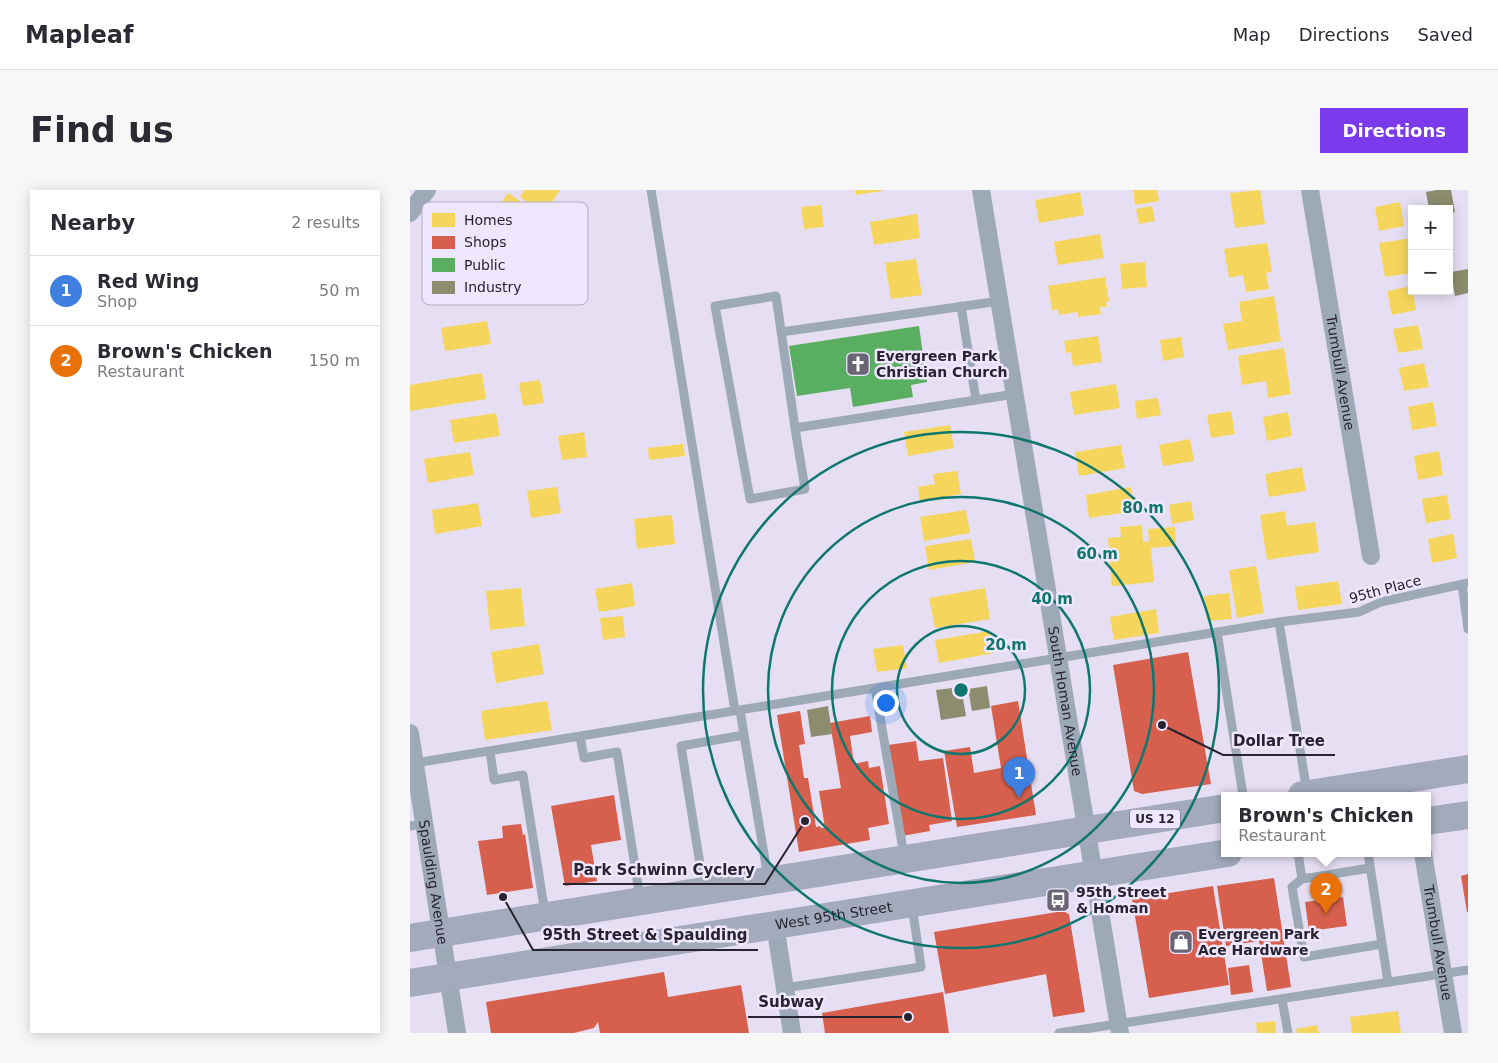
<!DOCTYPE html>
<meta charset="utf-8">
<style>
body{margin:0;font-family:"DejaVu Sans",sans-serif;background:#f7f7f7;color:#2b2b33}
.controls{position:absolute;right:15px;top:15px;display:grid;overflow:hidden;border-radius:0px;box-shadow:0 2px 12px #0003}
.controls button{width:45px;height:45px;display:grid;place-items:center;padding:0;border:0;border-bottom:1px solid #e1e1e2;background:#fff;color:#2b2b33;font:25px sans-serif}
.you{position:absolute;left:475px;top:512px;width:18px;height:18px;margin:-12px;border:4px solid #fff;border-radius:50%;background:#1a73e8;box-shadow:0 0 0 8px #1a73e833}
.badge{display:grid;place-items:center;width:32px;height:32px;border-radius:50%;background:#7c3aed;color:#fff;font-size:16px;font-weight:700}
.pin{position:absolute;translate:-50% -41px;filter:drop-shadow(0 1px 2px #0008)}
.pin::after{content:'';position:absolute;top:26px;width:18px;height:15px;background:inherit;clip-path:polygon(0 0,100% 0,50% 100%)}
.popup{position:absolute;left:811px;top:602px;width:210px;height:65px;box-sizing:border-box;display:grid;place-content:center;border-radius:0px;background:#fff;filter:drop-shadow(0 1px 4px #0005);font-size:16px;white-space:nowrap;color:#7c7c81}
.popup b{font-size:19px;color:#2b2b33}
.popup::after{content:'';position:absolute;left:50%;top:100%;margin-left:-10px;border:10px solid transparent;border-top-color:#fff}
.list{margin:0;padding:0;list-style:none}
h2{display:flex;justify-content:space-between;align-items:center;height:65px;margin:0;padding:0 20px;font-size:21px}
h2 small{font-size:16px;font-weight:400;color:#7c7c81}
.list li{display:grid;grid-template-columns:32px 1fr auto;gap:15px;align-items:center;box-sizing:border-box;height:70px;padding:0 20px;border-top:1px solid #e1e1e2}
.list b{display:block;font-size:19px;white-space:nowrap}
.list p{margin:0;font-size:16px;white-space:nowrap;color:#7c7c81}
.list em{font-size:16px;font-style:normal;color:#7c7c81}
.map{position:relative;flex:none;width:1058px;height:843px;overflow:hidden;border-radius:0px}
header{display:flex;align-items:center;gap:30px;box-sizing:border-box;height:70px;padding:0 25px;background:#fff;border-bottom:1px solid #e1e1e2}
header strong{font-size:24px}
nav{display:flex;gap:28px;margin-inline-start:auto;font-size:18px}
.intro{display:flex;align-items:center;justify-content:space-between;box-sizing:border-box;height:120px;padding:0 30px}
h1{margin:0;font-size:35px}
.button{padding:12px 22px;border-radius:0px;background:#7c3aed;color:#fff;font-size:18px;font-weight:700}
main{display:flex;gap:30px;padding:0 30px}
aside{flex:1;background:#fff;border-radius:0px;box-shadow:0 2px 12px #0003}
.map>svg:first-child{display:block}
.homes{fill:#f6d55c}
.shops{fill:#d6604d}
.public{fill:#5aae61}
.industry{fill:#8c8c6e}
.lines{fill:none;stroke-linecap:round;stroke-linejoin:round}
.service{stroke:#9ea9b8;stroke-width:9}
.minor{stroke:#9ea9b8;stroke-width:18}
.primary{stroke:#a3aabc;stroke-width:28}
.ring{fill:none;stroke:#0f766e;stroke-width:2.5}
.labels{text-anchor:middle;stroke-width:5;stroke-linejoin:round;paint-order:stroke}
.shield{fill:#eee7fd;stroke:#635e6e;stroke-width:1}
.shield-label{font-size:12px;font-weight:bold;fill:#282331}
.poi-label{font-size:14px;font-weight:bold;fill:#282331;stroke:#eee7fd;text-anchor:start}
.street-label{font-size:14px;fill:#282331;stroke:#eee7fd}
.key{fill:#eee7fd;stroke:#b3acc0;stroke-width:1}
.key-label{font-size:14px;fill:#282331}
.centre{fill:#0f766e;stroke:#eee7fd;stroke-width:2.5}
.ring-label{font-size:15px;text-anchor:middle;font-weight:bold;fill:#0f766e;stroke:#eee7fd;stroke-width:5;stroke-linejoin:round;paint-order:stroke}
.leader{fill:none;stroke:#282331;stroke-width:2}
.callout-dot{fill:#282331;stroke:#eee7fd;stroke-width:2}
.callout-label{font-size:15px;text-anchor:middle;font-weight:bold;fill:#282331;stroke:#eee7fd;stroke-width:5;stroke-linejoin:round;paint-order:stroke}
</style>
<header>
<strong>Mapleaf</strong>
<nav><a>Map</a><a>Directions</a><a>Saved</a></nav>
</header>
<div class="intro"><h1>Find us</h1><a class="button">Directions</a></div>
<main>
<aside>
<h2>Nearby<small>2 results</small></h2>
<ul class="list">
<li><span class="badge" style="background:#3f7fe0">1</span><div><b>Red Wing</b><p>Shop</p></div><em>50 m</em></li>
<li><span class="badge" style="background:#e8710a">2</span><div><b>Brown's Chicken</b><p>Restaurant</p></div><em>150 m</em></li>
</ul>
</aside>
<div class="map">
<svg width="1058" height="843" viewBox="0 0 1058 843">
<rect width="100%" height="100%" fill="#e6dff4"/>
<path class="homes" d="M114 0H150L142 12 151 18 142 30 110 7Z
M445 0H472V1L446 5Z
M723 0H747L749 11 725 15Z
M850 0 855 34 825 38 820 3Z
M670 2 674 25 629 33 625 10Z
M98 3 149 37 134 59 99 36 91 48 75 37Z
M990 12 994 36 969 41 965 17Z
M411 15 414 37 394 39 391 17Z
M742 16 745 31 729 34 726 19Z
M507 24 510 48 464 55 460 32Z
M690 44 694 68 648 75 644 52Z
M1002 48V83L975 87 969 53Z
M857 53 862 82 856 83 859 99 836 102 833 85 819 88 814 59Z
M506 69 512 105 481 109 475 73Z
M735 72 737 97 712 99 710 74Z
M695 87 699 111 696 112 697 117H690L691 124 668 127V122L649 125 648 119 642 120 638 96Z
M1002 96 1006 120 982 125 977 101Z
M864 106 871 151 818 160 813 134 832 131 829 112Z
M77 131 81 154 35 161 31 138Z
M1008 135 1013 159 988 163 983 139Z
M688 146 692 172 663 176 661 162 656 163 654 151Z
M771 147 774 167 753 171 750 150Z
M874 158 881 204 858 208 856 191 832 195 828 166Z
M1014 173 1019 197 994 201 989 178Z
M72 183 76 209 0 221V195Z
M130 190 134 213 113 216 109 193Z
M706 194 710 218 664 225 660 202Z
M748 208 751 225 727 229 725 211Z
M1023 212 1027 236 1002 240 998 217Z
M821 221 825 244 801 248 797 225Z
M878 222 882 246 857 251 853 227Z
M86 223 90 246 44 253 40 230Z
M540 235 544 258 498 266 494 242Z
M174 242 177 267 152 270 148 246Z
M780 249 784 271 753 276 749 255Z
M273 254 275 266 239 270 238 258Z
M711 255 715 278 669 286 665 262Z
M1029 261 1033 285 1008 290 1004 266Z
M60 262 64 285 18 293 14 269Z
M892 277 896 301 859 307 855 284Z
M547 281 551 304 510 311 508 297 525 294 523 284Z
M147 297 151 323 121 328 117 301Z
M721 297 725 321 679 328 676 305Z
M1037 305 1041 329 1016 333 1012 309Z
M781 311 784 330 762 334 759 315Z
M68 313 72 336 25 344 22 320Z
M556 320 560 343 514 351 510 327Z
M875 321 877 336 905 332 909 362 857 370 850 325Z
M262 325 265 354 227 359 224 329Z
M732 335 733 352 739 351 738 339 765 337 766 356 741 358 744 392 702 396 698 348 711 347 710 337Z
M1043 344 1047 368 1022 373 1018 349Z
M561 349 565 372 519 380 515 356Z
M846 376 854 423 827 428 819 380Z
M928 391 932 414 888 420 885 397Z
M222 393 225 416 189 422 185 399Z
M111 398 115 436 80 440 76 401Z
M575 398 580 429 525 438 519 408Z
M819 403 822 429 797 431 794 406Z
M746 419 749 443 704 450 700 427Z
M213 426 215 447 193 450 190 428Z
M580 441 584 463 529 473 525 450Z
M129 454 134 484 86 493 81 462Z
M493 455 497 478 467 482 463 459Z
M137 511 142 540 75 550 71 521Z
M988 821 991 843H942L940 827Z
M865 831 866 843H847L846 833Z
M907 835 909 843H887L886 839Z"/>
<path class="shops" d="M778 462 801 594 732 604 724 601 703 475Z
M608 511 626 625 547 637 534 561 560 557 564 583 591 578 581 516Z
M390 521 395 554 389 555 394 588H398L406 637 410 636 411 638H415L409 601 431 598 420 533 460 526 462 542 440 546 444 574 458 571 459 578 470 576 479 634 458 638 460 650 389 662 367 525Z
M506 551 509 571 533 568 542 631 519 635 520 641 492 646 478 555Z
M204 605 211 650 181 655 187 691 155 696 141 616Z
M111 634 113 645 115 644 123 698 77 705 68 651 93 648 92 636Z
M1058 684V722H1057L1051 686Z
M864 688 881 797 857 801 849 751 816 756 807 696Z
M803 696 819 795 739 808 722 709Z
M933 707 937 736 899 741 895 712Z
M653 721 659 724 675 822 643 827 636 784 535 804 524 742Z
M839 775 843 802 821 805 818 778Z
M254 782 258 807 331 795 339 843H190L188 832 184 838 164 843H81L76 812Z
M533 802 539 843H415L412 823Z"/>
<path class="public" d="M509 136 517 192 501 195 503 207 443 217 440 198 387 206 379 156Z"/>
<path class="industry" d="M1027 0H1041L1045 22 1039 23V19H1019L1016 2Z
M1058 79V103L1045 106 1041 82Z
M577 496 580 518 562 521 558 499Z
M551 497 556 526 531 530 526 500Z
M418 516 422 544 401 547 397 520Z"/>
<g class="lines">
<path class="service" d="M241 0 325 521
M551 116 566 210
M371 142 590 111
M385 238 366 106 305 116 340 309 395 299 385 238 605 204
M1052 394 1058 439
M869 432 897 602
M807 442 833 605
M465 498 494 665
M330 520 334 545
M170 546 174 568 207 562 230 708
M80 561 84 590 113 585 135 723
M5 573 869 432 949 422 971 412 1058 393
M0 636 14 634
M888 663 892 689 882 697 894 767 972 754
M958 663 978 792
M892 689 960 678
M294 699 271 556 334 545 358 688
M375 798 511 777 502 716
M872 809 878 843
M649 843 1058 780"/>
<g class="minor">
<path id="s1" d="M571 0 710 843"/>
<path id="s2" d="M900 0 961 366"/>
<path d="M0 23 17 0"/>
<path id="s3" d="M0 543 47 843"/>
<path id="s4" d="M1013 663 1043 843"/>
<path d="M365 735 382 843"/>
</g>
<g class="primary">
<path d="M892 605 1058 579"/>
<path d="M1017 631 1058 625"/>
<path d="M0 748 815 618"/>
<path id="s5" d="M0 793 818 663"/>
</g>
</g>
<g class="ring">
<circle cx="551" cy="500" r="64"/>
<circle cx="551" cy="500" r="129"/>
<circle cx="551" cy="500" r="193"/>
<circle cx="551" cy="500" r="258"/>
</g>
<defs>
<g id="church-square" transform="scale(1.25)"><rect x="-9" y="-9" width="18" height="18" rx="4" fill="#6a6575" stroke="#eee7fd"/><path d="M-1.2-6h2.4v3.5h3.3v2.4h-3.3V6h-2.4V-.1h-3.3v-2.4h3.3Z" fill="#fff"/></g>
<g id="bus-square" transform="scale(1.25)"><rect x="-9" y="-9" width="18" height="18" rx="4" fill="#6a6575" stroke="#eee7fd"/><path d="M-5-6H5V4H4V6H2V4H-2V6H-4V4H-5ZM-3.5-4V0h7V-4ZM-3.5 1.2v1.5H-2V1.2ZM2 1.2v1.5H3.5V1.2Z" fill="#fff"/></g>
<g id="shop-square" transform="scale(1.25)"><rect x="-9" y="-9" width="18" height="18" rx="4" fill="#6a6575" stroke="#eee7fd"/><path d="M-5-2.5h2.3a2.7 3.5 0 0 1 5.4 0H5L5.5 6h-11ZM-1.5-2.5h3a1.5 2.3 0 0 0-3 0Z" fill="#fff"/></g>
</defs>
<g fill-rule="evenodd">
<use href="#church-square" x="448" y="174"/>
<use href="#bus-square" x="648" y="710"/>
<use href="#shop-square" x="771" y="752"/>
</g>
<g class="labels">
<rect class="shield" x="720" y="619.5" width="50" height="19" rx="4"/>
<g class="shield-label">
<text x="745" y="633">US 12</text>
</g>
<g class="poi-label">
<text x="466" y="171">Evergreen Park<tspan x="466" dy="16">Christian Church</tspan></text>
<text x="666" y="707">95th Street<tspan x="666" dy="16">&amp; Homan</tspan></text>
<text x="788" y="749">Evergreen Park<tspan x="788" dy="16">Ace Hardware</tspan></text>
</g>
<g class="street-label">
<text dy="5" stroke="none"><textPath href="#s2" startOffset="185">Trumbull Avenue</textPath></text>
<text transform="translate(975 399) rotate(-15)" y="5">95th Place</text>
<text dy="5" stroke="none"><textPath href="#s1" startOffset="518">South Homan Avenue</textPath></text>
<text dy="5" stroke="none"><textPath href="#s3" startOffset="151">Spaulding Avenue</textPath></text>
<text dy="5" stroke="none"><textPath href="#s5" startOffset="429">West 95th Street</textPath></text>
<text dy="5" stroke="none"><textPath href="#s4" startOffset="91">Trumbull Avenue</textPath></text>
</g>
</g>
<rect x="12" y="12" width="166" height="103" rx="8" class="key"/>
<rect x="22" y="23" width="23" height="14" fill="#f6d55c"/>
<rect x="22" y="46" width="23" height="13" fill="#d6604d"/>
<rect x="22" y="68" width="23" height="14" fill="#5aae61"/>
<rect x="22" y="91" width="23" height="13" fill="#8c8c6e"/>
<g class="key-label">
<text x="54" y="35">Homes</text>
<text x="54" y="57">Shops</text>
<text x="54" y="80">Public</text>
<text x="54" y="102">Industry</text>
</g>
<circle cx="551" cy="500" r="8" class="centre"/>
<g class="ring-label">
<text x="733" y="323">80 m</text>
<text x="687" y="369">60 m</text>
<text x="642" y="414">40 m</text>
<text x="596" y="460">20 m</text>
</g>
<path class="leader" d="M752 535L813 565H925M395 631L355 694H153M93 707L123 760H348M498 827L424 827H338"/>
<g class="callout-dot">
<circle cx="752" cy="535" r="5"/>
<circle cx="395" cy="631" r="5"/>
<circle cx="93" cy="707" r="5"/>
<circle cx="498" cy="827" r="5"/>
</g>
<g class="callout-label">
<text x="869" y="556">Dollar Tree</text>
<text x="254" y="685">Park Schwinn Cyclery</text>
<text x="235" y="750">95th Street &amp; Spaulding</text>
<text x="381" y="817">Subway</text>
</g>
</svg>
<div class="controls">
<button>+</button>
<button>−</button>
</div>
<div class="you"></div>
<div class="pin badge" style="left:609px;top:608px;background:#3f7fe0">1</div>
<div class="pin badge" style="left:916px;top:724px;background:#e8710a">2</div>
<div class="popup"><b>Brown's Chicken</b>Restaurant</div>
</div>
</main>
